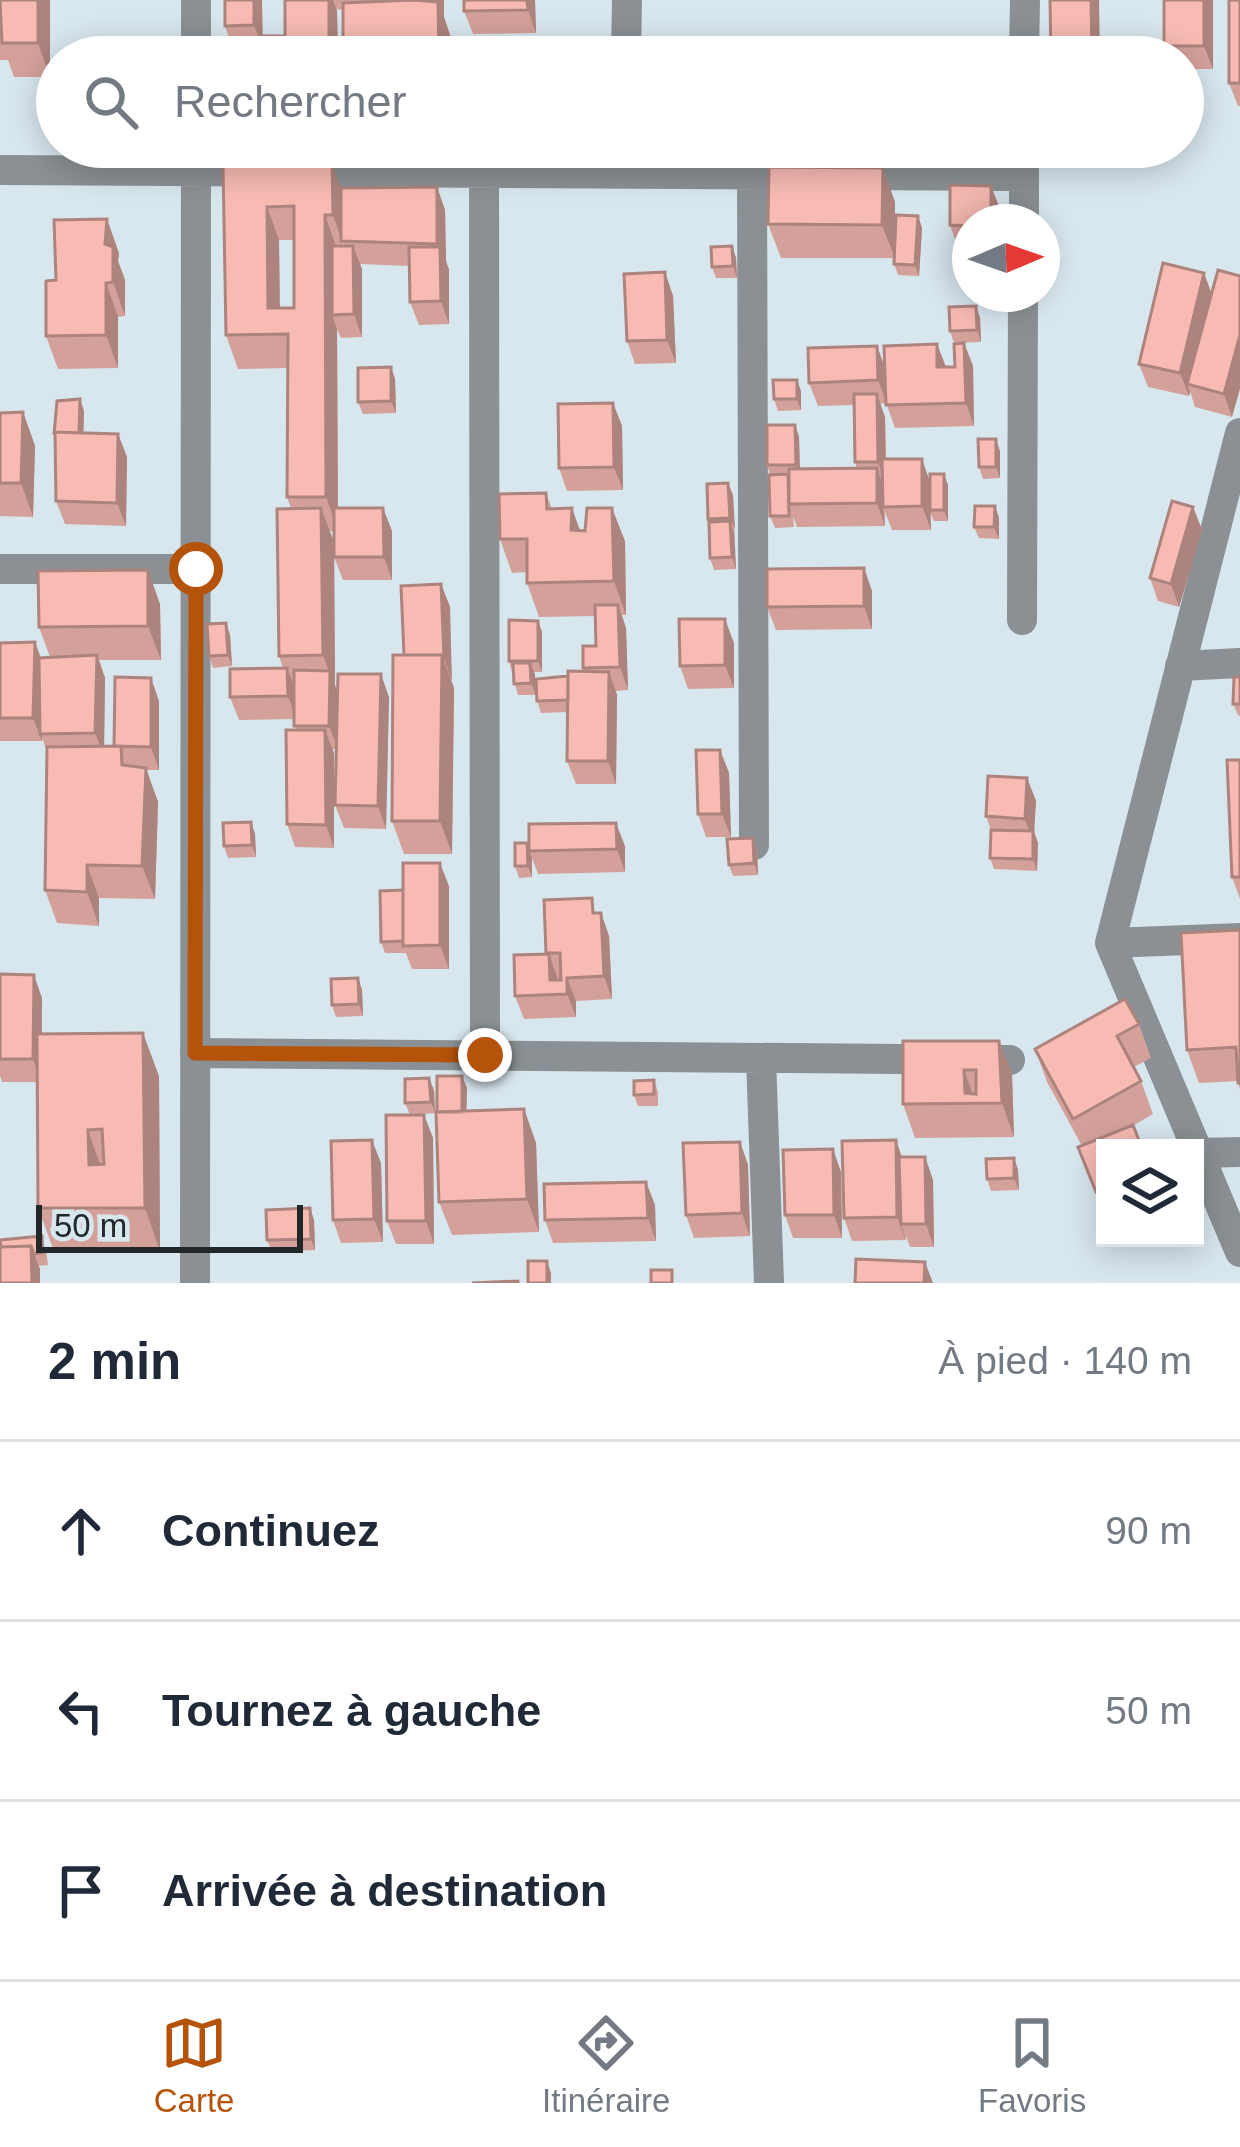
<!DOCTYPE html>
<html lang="fr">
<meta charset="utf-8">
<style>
body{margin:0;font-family:Helvetica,sans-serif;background:#f6f6f7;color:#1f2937}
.controls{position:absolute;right:36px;bottom:36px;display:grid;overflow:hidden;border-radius:0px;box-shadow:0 6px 30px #0003}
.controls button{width:108px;height:108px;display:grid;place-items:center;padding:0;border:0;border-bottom:3px solid #e0e1e3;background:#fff;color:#1f2937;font:60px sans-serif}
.compass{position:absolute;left:952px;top:204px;width:108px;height:108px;border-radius:50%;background:#fff;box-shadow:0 6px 30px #0003;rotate:88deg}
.scale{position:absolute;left:36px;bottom:30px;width:267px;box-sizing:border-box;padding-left:12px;border:6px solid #22272a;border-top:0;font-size:33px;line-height:42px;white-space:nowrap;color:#22272a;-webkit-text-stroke:9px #d8e6ee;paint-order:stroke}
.stop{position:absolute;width:36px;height:36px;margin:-27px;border:9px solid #b45309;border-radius:50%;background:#fff}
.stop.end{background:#b45309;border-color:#fff;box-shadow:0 3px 12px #0008}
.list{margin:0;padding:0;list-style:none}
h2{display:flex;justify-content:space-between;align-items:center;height:156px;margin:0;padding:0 48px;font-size:51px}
h2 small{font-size:39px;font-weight:400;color:#747a83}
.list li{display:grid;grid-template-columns:78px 1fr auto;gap:36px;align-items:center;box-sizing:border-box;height:180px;padding:0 48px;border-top:3px solid #e0e1e3}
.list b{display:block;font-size:45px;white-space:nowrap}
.list em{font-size:39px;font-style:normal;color:#747a83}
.icon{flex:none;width:66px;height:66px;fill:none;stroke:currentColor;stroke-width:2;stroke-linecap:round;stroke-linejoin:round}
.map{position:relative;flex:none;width:1240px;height:1283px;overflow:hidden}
.search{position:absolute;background:#fff;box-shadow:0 6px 30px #0003;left:36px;right:36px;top:36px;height:132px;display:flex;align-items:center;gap:30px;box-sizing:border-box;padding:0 42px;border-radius:66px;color:#747a83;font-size:45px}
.sheet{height:696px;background:#fff}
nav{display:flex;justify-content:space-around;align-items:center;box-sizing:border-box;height:168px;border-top:3px solid #e0e1e3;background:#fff;font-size:33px;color:#747a83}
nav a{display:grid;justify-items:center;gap:6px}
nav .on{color:#b45309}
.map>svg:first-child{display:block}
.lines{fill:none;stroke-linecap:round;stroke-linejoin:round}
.minor{stroke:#8a9093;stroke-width:30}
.wall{fill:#d4a19a;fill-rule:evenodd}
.shaded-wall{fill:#ad837d}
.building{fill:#f7bbb3;stroke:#ad837d;stroke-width:3;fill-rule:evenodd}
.route{stroke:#b45309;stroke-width:15}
</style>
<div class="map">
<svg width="1240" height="1283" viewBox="0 0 1240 1283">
<rect width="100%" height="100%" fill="#d8e6ee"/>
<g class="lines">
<path class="minor" d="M196 57V0
M626 57 627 0
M1024 57 1025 0
M0 170 1024 176
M484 173 485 1055
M752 174 754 845
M1024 222V147
M1240 433 1110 943 1240 1252
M0 569H196
M1022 620 1023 294
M1180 666 1240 663
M1110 943 1240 938
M195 1053 1010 1060
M761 1058 769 1283
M1199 1153 1240 1152
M195 1283 196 147"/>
</g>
<path class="wall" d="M0 0H50V77H14L8 60H0Z
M225 0H262V36H285V0H444V17L450 35 337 9 338 57H262V48H259L260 53 233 49 225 26Z
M535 0 536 33 473 34 464 11Z
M1213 0V69H1183V57H1168L1164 46Z
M1240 0V106H1238L1229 83Z
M223 165 341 189 437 187 445 210 446 261 449 270V324L419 325 410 302 409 266 360 264 362 269V337L341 338 337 329 338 508H383L392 531V580H343L334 557V531H329L334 542 335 685 337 691 389 697 386 829 344 828 335 805 336 749H332L334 848 295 847 287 824 296 730 294 719 239 720 230 697 283 668 279 656 291 508 287 497 288 368 238 369 226 335ZM279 240H294V308H280Z
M991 186 1000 209V222H970V249L958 248 950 225Z
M895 202V247L918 216 922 228 919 276 898 275 894 264V258H781L768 224Z
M732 246 736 258 737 278H716L712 267Z
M119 253 118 261 125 280V316L118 317V368L58 369 46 336 56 280Z
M665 272 673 296 676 363 635 364 627 341Z
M1204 273 1212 294 1232 417 1195 407 1190 391 1189 396 1148 387 1139 364Z
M976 306 980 318 981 342 954 343 950 331Z
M964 343 973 366 974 426 895 428 886 403 880 404 885 417 886 459 930 482 948 485V521H934L930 512 931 530H892L885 512V526L797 527 793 516 794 527 775 528 770 516V475L767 465 795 425 799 437 800 469 857 468 855 462 854 405 818 406 809 383 877 346 885 367 937 344 945 367H955Z
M391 367 395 379 396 413 363 414 358 402Z
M801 391V410L778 411 774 399Z
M613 403 622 426 623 490 567 491 559 468Z
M84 411 83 433 118 434 127 457 126 526 65 524 56 501Z
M23 412 35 446 33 517 0 516V413Z
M1000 451V478L983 479 979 467Z
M546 493 552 509 580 531 625 541 626 615H622L626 628 628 690 616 691 617 695 616 784H576L567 761 568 712 541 713 537 701 568 677 584 671 583 668 596 646 595 616 539 617 527 583V572L512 573 500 539Z
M733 495 736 569 714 570 710 558 708 519Z
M995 506 999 518V539L979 538 974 527Z
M1193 507 1202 530 1179 607 1158 601 1150 578Z
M864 568 872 591V629L776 630 767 607Z
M441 584 450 607 451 681 454 688 452 854H404L392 821Z
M160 604 161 660H99L105 678 104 746H114L159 701V770H146L158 802 155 899 99 898V926L57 923 45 890 47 751 42 738V741H0V643L35 642 41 658 50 657 39 627Z
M538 621 542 632V672H534L536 695H518L509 661Z
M226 623 230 635 232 666 213 668 209 656Z
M734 643V688L688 689 680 666Z
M1240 677V716L1238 715 1233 704Z
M720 750 729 773 731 837H706L698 814Z
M1240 760V899L1232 877Z
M1027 778 1036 801 1034 832 1038 843 1037 871 994 869 990 858 991 830 986 816Z
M255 834 256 857 228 858 224 846Z
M753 838 757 849 758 875 733 876 729 865Z
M515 843 625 846V872L538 874 532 858V877L519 878 515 866Z
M449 886V969H412L406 953H385L381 942Z
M597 913H601L609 936 612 999 576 1001V1017L524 1019 515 996 547 954Z
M1240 930V1090L1238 1081 1199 1083 1187 1050Z
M0 974 42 998V1034L159 1076 160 1251H54L38 1208 37 1082H2L0 1076Z
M358 978 362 990 363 1016 336 1017 332 1005Z
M1139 1024 1151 1058 1134 1067 1141 1081 1153 1114 1134 1125 1105 1148 1104 1215 1078 1147 1082 1146 1047 1082 1035 1049Z
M999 1041 1012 1074 1014 1137 915 1138 903 1104Z
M462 1076 467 1088 466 1111 524 1109 536 1143 539 1232 452 1235 439 1202Z
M654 1080 658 1092V1106H638L634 1095Z
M434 1090 435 1113 410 1115H424L433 1138 434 1244H396L387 1221 410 1115 405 1103Z
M740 1142 748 1165 750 1236 694 1238 686 1215Z
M902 1157H925L933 1180 934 1247H910L906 1236V1240L852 1241 844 1218Z
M1014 1158 1018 1170 1019 1190 991 1191 987 1179Z
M381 1163 383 1242 341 1243 333 1220Z
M841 1172 842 1238H793L785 1215Z
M646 1182 655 1205 656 1241 553 1243 545 1220Z
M310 1208 314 1220 315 1250 272 1252 267 1240Z
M0 1240 46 1248 48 1265 38 1266 40 1269Z"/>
<path class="shaded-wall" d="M38 0H50V77L38 43Z
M254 0H262L263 48 254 25Z
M329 0H333L337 11 338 57H329Z
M432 0H444V17L450 35 451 57H439Z
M527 0H535L536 33 528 10Z
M1091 0H1099L1100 57H1092Z
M1204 0H1213V69L1204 46Z
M332 163 344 196 342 241 333 215Z
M883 168 895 202V258L882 225Z
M991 186 1000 209V222H991Z
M437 187 445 210 446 261 449 270V324L441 301 440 252 437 244Z
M267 207 279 240 280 334 268 308Z
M325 215 337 249 332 315 337 329 338 530 326 497Z
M918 216 922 228 919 276 915 265Z
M107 219 119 253 118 261 125 280V316L113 282 105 244Z
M353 246 362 269V337L354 314Z
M732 246 736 258 737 278 733 266Z
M665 272 673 296 676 363 667 340Z
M1204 273 1212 296 1187 384 1190 392 1189 396 1180 373Z
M106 283 118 317V368L106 335Z
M976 306 980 318 981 342 977 330Z
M1240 335V389L1232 417 1224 394Z
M964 343 973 366 974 426 966 403Z
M937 344 946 367H937Z
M877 346 885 369 887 403 878 380Z
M391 367 395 379 396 413 391 401Z
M797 380 801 391V410L797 399Z
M877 394 885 417 886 485 878 462Z
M80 399 84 411 83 448 79 437Z
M613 403 622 426 623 490 614 467Z
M23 412 35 446 33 517 21 483Z
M795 425 799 437 800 477 796 465Z
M118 434 127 457 126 526 117 503Z
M996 439 1000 451V478L996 467Z
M922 459 930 482 931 530 922 506Z
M877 468 885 491 883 507 885 526 877 503Z
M944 474 948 485V521L944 510Z
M728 483 733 495 735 529 730 518Z
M995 506 999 518V539L994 527Z
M1193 507 1202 530 1179 607 1171 584Z
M321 508 334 542 335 685 338 694V749L329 726 330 674 323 655Z
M383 508 392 531V580L384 557Z
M572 508 584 542 571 530Z
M612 508 625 541 626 615 614 581Z
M730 521 734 533 736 569 732 557Z
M864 568 872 591V629L864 606Z
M148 570 160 604 161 660 148 626Z
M441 584 450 607 452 681 444 658Z
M618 605 626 628 628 690 620 667Z
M725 619 734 643V688L725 665Z
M538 621 542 632V672L538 661Z
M226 623 230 635 232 666 228 655Z
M35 642 43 665 42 741 33 718Z
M97 655 105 678 104 756 95 733Z
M442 655 454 688 452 854 440 821Z
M530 663 535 674 536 695 531 683Z
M287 668 296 691V719L288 696Z
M609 672 617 695 616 784 608 761Z
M381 674 389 697 386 829 378 806Z
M151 678 159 701V770L151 747Z
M325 730 334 753V848L326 825Z
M720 750 729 773 731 837 722 814Z
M146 768 158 802 155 899 142 866Z
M1027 778 1036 801 1034 832 1038 843 1037 871 1033 859V842L1025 819Z
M251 822 255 834 256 857 252 845Z
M616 823 625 846V872L617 849Z
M753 838 757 849 758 875 754 863Z
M527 843 532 858V877L528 866Z
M440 863 449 886V969L440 945Z
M87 865 99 898V926L87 892Z
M601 913 609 936 612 999 604 976Z
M549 954 557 977 558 995 550 980Z
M34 975 42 998 41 1082 33 1059Z
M358 978 362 990 363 1016 359 1004Z
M567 978 576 1001V1017L567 994Z
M143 1033 159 1076 160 1251 145 1208Z
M999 1041 1012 1074 1014 1137 1002 1103Z
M964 1070 976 1103 965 1093Z
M462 1076 467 1088 466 1133 462 1121Z
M429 1078 434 1090 435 1113 431 1102Z
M524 1109 536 1143 539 1232 527 1199Z
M424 1115 433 1138 434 1244 426 1221Z
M88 1130 103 1173 89 1165Z
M372 1140 381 1163 383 1242 374 1219Z
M896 1140 904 1163 901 1224 906 1240 897 1217Z
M740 1142 748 1165 750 1236 742 1213Z
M833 1149 841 1172 842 1238 834 1215Z
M925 1157 933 1180 934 1247 926 1224Z
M1014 1158 1018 1170 1019 1190 1014 1178Z
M646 1182 655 1205 656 1241 648 1218Z
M310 1208 314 1220 315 1250 311 1239Z
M31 1246 40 1269V1283H32Z
M547 1261 551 1273V1283H547Z
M925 1262 933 1283H924Z"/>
<path class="building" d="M0 0H38V43H2Z
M225 0H254V25L225 26Z
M285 0H329V57H262V36H285Z
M413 0 438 2 439 57H343V3Z
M464 0H527L528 10 464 11Z
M1050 0H1091L1092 57H1051Z
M1164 0H1204V46H1164Z
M1229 0H1240V83H1229Z
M233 41H256V57H233Z
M332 163 333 215H325L326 497H287L288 334 226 335 223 165ZM294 206V308H268L267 207Z
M769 167 883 168 882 225 768 224Z
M950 185 991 186V222H970V226L950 225Z
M437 187V244L341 241V188Z
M896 215 918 216 915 265 894 264Z
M107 219 105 244 113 247V282L106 283V335L46 336V281L56 280 54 220Z
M332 246H353L354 314 332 315Z
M732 246 733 266 712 267 711 247Z
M409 247H440L441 301 410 302Z
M1163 263 1204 273 1180 373 1139 364Z
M1218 270 1240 276V335L1224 394 1187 384Z
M665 272 667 340 627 341 624 274Z
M976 306 977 330 950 331 949 307Z
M964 343 966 403 886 405 884 346 937 344V367H955L954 344Z
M877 346 878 380 809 383 808 348Z
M391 367V401L358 402V368Z
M773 380H797V399H774Z
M854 394H877L878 462H855Z
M80 399 79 433 55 432 54 435 57 401Z
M613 403 614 467 559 468 558 404Z
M23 412 21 483H0V413Z
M767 425H795L796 465H767Z
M55 432 118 434 117 503 56 501Z
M978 439H996V467H979Z
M882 459H922V506L883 507Z
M877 468V503L789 504V469Z
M788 474 789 516H770L769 475Z
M930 474H944V510H930Z
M728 483 730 518 708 519 707 484Z
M546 493 547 509 572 508 571 530 585 531 587 508H612L614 581 527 583V539H500L499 494Z
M1172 501 1193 507 1171 584 1150 578Z
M975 506H995L994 527H974Z
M321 508 323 655 279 656 277 509Z
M334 508H383L384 557H334Z
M730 521 732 557 710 558 709 522Z
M864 568V606L767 607V569Z
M148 570V626L39 627 38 571Z
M441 584 444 658H442V655H404L401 586Z
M595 605H618L620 667 583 668V646H596Z
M679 619H725V665L680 666Z
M509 620 538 621V661H509Z
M226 623 228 655 209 656 207 624Z
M35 642 33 718H0V643Z
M97 655 95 733 40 734 39 658Z
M393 655H442L440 821H392Z
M513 663H530L531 683 514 684Z
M287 668 288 696 230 697V669Z
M294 670 330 671 329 726H294Z
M568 671 609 672 608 761H567Z
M338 674H381L378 806 335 805Z
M568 676V700L537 701 536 679Z
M115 677 151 678V747L114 746Z
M1234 677H1240V704H1233Z
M286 730H325L326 825 287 824Z
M121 746 122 765 146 768 142 866 87 865V892L45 890 47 747Z
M696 750H720L722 814H698Z
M1227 760H1240V877H1232Z
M988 776 1027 778 1025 819 986 816Z
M251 822 252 845 224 846 223 823Z
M616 823 617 849 529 851V824Z
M991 830 1033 831V859L990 858Z
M753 838 754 863 729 865 727 839Z
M515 843H527L528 866H515Z
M403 863H440V945L403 946Z
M403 890V941L381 942 380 891Z
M592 898 593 913H601L604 976 567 978V994L515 996 514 955 549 954 550 980H561L560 953H546L544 900Z
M1240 930V1083H1238L1236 1047 1187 1050 1181 933Z
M0 974 34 975 33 1059H0Z
M358 978 359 1004 332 1005 331 979Z
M1125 999 1139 1024 1117 1036 1141 1081 1073 1119 1035 1049Z
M143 1033 145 1208H38L37 1034ZM102 1129 104 1164 89 1165 88 1130Z
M903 1041H999L1002 1103 903 1104ZM964 1070H976V1094L965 1093Z
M437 1076H462V1112H437Z
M429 1078 431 1102 405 1103V1079Z
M654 1080V1094L634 1095V1081Z
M524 1109 527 1199 439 1202 436 1112Z
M386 1115H424L426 1221H387Z
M1133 1125 1142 1148H1105V1189L1096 1192 1078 1147Z
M372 1140 374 1219 333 1220 331 1141Z
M896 1140 897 1217 844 1218 842 1141Z
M740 1142 742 1213 686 1215 683 1143Z
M833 1149 834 1215H785L783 1150Z
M899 1157H925L926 1224H901Z
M1014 1158V1178L987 1179 986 1159Z
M646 1182 648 1218 545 1220 544 1184Z
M310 1208 311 1239 267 1240 266 1210Z
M42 1236 43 1253 34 1254 31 1246 1 1247 0 1240Z
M31 1246 32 1283H0V1247Z
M856 1259 925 1262 924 1283H855Z
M528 1261H547V1283H528Z
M651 1270H672V1283H651Z
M518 1281V1283H472Z"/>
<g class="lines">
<path class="route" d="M196 569 195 1053 485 1055"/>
</g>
</svg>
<div class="controls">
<button><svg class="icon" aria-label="layers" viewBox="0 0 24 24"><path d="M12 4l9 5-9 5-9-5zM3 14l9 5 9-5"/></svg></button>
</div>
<svg class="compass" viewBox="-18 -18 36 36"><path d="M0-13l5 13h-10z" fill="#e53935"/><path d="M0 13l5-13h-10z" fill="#747a83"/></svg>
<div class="scale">50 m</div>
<div class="stop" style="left:196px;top:569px"></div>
<div class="stop end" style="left:485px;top:1055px"></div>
<div class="search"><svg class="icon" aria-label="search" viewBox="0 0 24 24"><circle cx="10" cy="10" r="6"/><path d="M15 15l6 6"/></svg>Rechercher</div>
</div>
<section class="sheet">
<h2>2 min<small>À pied · 140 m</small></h2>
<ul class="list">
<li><svg class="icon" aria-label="ahead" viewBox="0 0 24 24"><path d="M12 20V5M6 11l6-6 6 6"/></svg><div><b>Continuez</b></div><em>90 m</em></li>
<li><svg class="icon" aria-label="left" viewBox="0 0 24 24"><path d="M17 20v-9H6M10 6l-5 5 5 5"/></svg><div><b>Tournez à gauche</b></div><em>50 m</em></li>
<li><svg class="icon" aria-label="arrive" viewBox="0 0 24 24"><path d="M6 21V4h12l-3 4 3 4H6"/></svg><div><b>Arrivée à destination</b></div></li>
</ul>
</section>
<nav>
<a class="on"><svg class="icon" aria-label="map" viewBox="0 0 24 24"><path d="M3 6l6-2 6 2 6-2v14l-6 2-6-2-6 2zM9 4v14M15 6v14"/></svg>Carte</a>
<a><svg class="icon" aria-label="directions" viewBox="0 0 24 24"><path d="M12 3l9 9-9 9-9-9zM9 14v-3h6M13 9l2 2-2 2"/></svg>Itinéraire</a>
<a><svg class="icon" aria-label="saved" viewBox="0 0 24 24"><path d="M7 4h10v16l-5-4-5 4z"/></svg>Favoris</a>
</nav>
